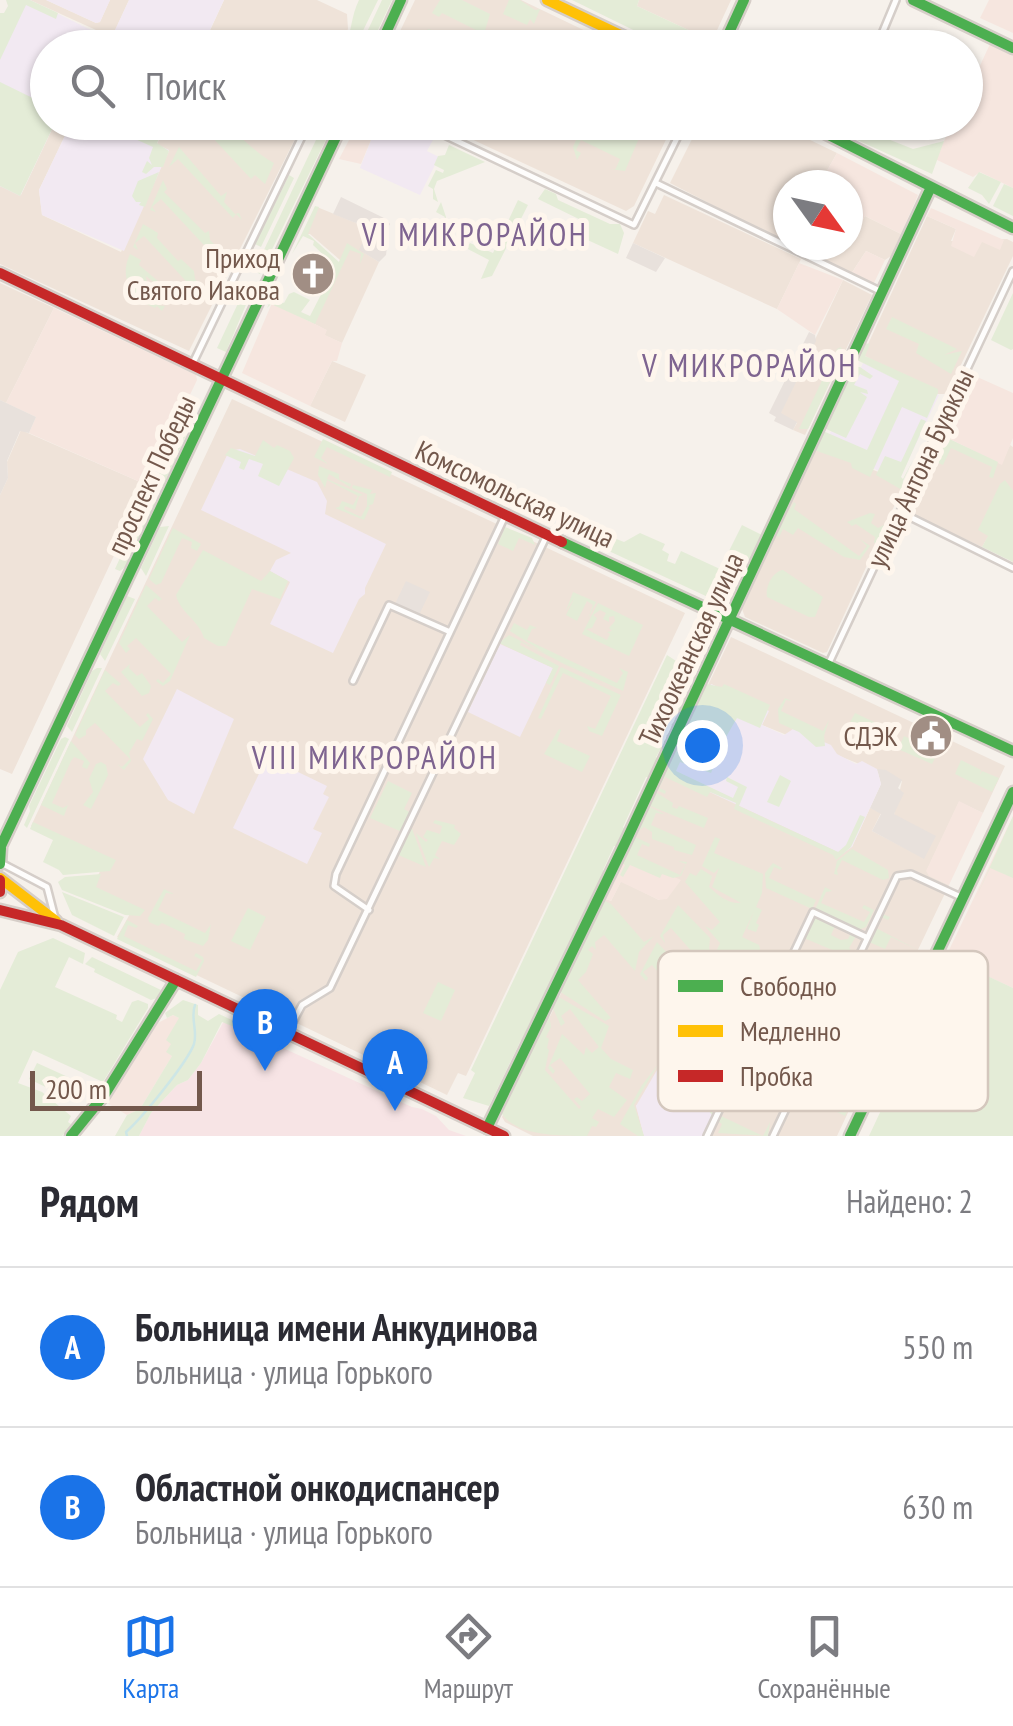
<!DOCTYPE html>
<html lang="ru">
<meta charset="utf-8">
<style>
body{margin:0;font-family:"PT Sans Narrow",sans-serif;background:#f2f2f3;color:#2b2b33}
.compass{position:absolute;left:773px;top:170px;width:90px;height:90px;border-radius:50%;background:#fff;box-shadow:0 2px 8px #0004;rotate:123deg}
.scale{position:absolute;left:30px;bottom:25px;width:172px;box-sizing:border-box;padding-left:10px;border:5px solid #73584c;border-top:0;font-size:28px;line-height:35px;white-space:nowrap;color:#73584c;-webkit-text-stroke:8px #fef6ed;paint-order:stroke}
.you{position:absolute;left:702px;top:745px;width:35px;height:35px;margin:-25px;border:8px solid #fff;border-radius:50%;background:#1a73e8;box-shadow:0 0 0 15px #1a73e833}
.badge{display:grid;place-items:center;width:65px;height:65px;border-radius:50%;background:#1a73e8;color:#fff;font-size:32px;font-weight:700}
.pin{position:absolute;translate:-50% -82px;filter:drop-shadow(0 2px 5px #0008)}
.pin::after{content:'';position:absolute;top:52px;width:35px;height:30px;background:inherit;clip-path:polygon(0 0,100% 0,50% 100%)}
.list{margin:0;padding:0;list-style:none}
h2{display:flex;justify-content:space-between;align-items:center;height:130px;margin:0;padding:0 40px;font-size:42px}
h2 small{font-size:32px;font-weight:400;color:#7c7c81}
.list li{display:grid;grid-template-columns:65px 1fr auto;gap:30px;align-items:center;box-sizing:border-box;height:160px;padding:0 40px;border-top:2px solid #e1e1e2}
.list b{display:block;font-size:38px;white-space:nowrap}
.list p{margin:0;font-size:32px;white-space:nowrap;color:#7c7c81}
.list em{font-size:32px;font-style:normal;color:#7c7c81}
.icon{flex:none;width:55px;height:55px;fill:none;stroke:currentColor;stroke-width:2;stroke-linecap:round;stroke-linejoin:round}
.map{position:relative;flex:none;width:1013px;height:1136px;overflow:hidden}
.search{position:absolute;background:#fff;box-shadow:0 2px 8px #0004;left:30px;right:30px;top:30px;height:110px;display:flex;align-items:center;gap:25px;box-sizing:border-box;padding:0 35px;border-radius:55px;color:#7c7c81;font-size:38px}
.sheet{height:450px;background:#fff}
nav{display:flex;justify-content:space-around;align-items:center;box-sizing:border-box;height:140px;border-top:2px solid #e1e1e2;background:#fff;font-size:28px;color:#7c7c81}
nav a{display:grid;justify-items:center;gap:5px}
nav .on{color:#1a73e8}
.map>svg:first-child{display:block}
.residential{fill:#efe3d9;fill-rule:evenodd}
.commercial{fill:#f6e6df}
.industrial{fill:#e8e1dc}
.education{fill:#f2e9f2}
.medical{fill:#f7e4e5}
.green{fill:#e4ecd7;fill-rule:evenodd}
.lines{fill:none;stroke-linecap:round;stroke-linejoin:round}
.stream{stroke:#cde6e6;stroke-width:2.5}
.street-casing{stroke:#d5cec9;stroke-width:10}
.fast-casing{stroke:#d6cec8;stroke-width:15}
.slow-casing{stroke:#d6cec8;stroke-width:15}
.jam-casing{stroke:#d6cec8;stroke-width:15}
.street{stroke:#fefdfc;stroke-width:5}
.fast{stroke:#4caf50;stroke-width:10}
.slow{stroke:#ffc107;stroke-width:10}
.jam{stroke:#c62828;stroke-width:10}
.labels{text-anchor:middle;stroke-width:10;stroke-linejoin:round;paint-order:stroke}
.poi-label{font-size:28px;fill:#73584c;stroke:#fef6ed;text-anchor:end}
.street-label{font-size:28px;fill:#73584c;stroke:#fef6ed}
.quarter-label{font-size:32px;letter-spacing:2.5px;fill:#7e6490;stroke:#fef6ed}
.key{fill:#fef6ed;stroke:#d4c7bd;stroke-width:2.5}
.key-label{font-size:28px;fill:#73584c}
</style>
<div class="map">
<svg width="1013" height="1136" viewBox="0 0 1013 1136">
<rect width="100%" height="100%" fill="#f6f1eb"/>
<path class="residential" d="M30 0H46L96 23 100 22 110 0H129L107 48 90 47 96 30Z
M224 0H317L347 14 348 29 339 47 202 48Z
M415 0H521L619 47H468L440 37 435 47 392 48Z
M639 0H731L712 41 637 6Z
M55 123H71L39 190 42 215 121 252 169 151 157 144 167 123H303L189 351 0 264V186L21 195Z
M437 123H674L634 206 626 211Z
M700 123H775L837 153 819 185H788V244L670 183Z
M664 195 801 259 777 309 633 243 648 211 655 214Z
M317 207 366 227 363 252 379 262 342 343 324 335 326 330 311 322 340 260 310 234H305Z
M865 216 901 234 891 256 885 260 866 251 851 274 789 245H848V217L861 223Z
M927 216 956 229 951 241 1007 239 1013 242V256L947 394H938L863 355Z
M843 280 872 295 805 435 793 430 797 423 780 414Z
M0 283 54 308 6 403 0 400Z
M332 361 366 375 345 422 310 406Z
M232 399 685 613 466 1076 458 1073 447 1095 117 937 131 912 90 892 105 861 31 826Z
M21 430 147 485 12 774 0 769V495L8 478 7 462Z
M945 437 1001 464 1010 445 1013 447V494L982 547 914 515 912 505Z
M817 448 899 480 903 487 827 652 823 653 745 617 742 609Z
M731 637 1005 766 983 813 959 802 927 870 930 876 949 885 903 981 908 984 888 1027 855 1012 850 1022 841 1042 874 1057 837 1136H703L721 1096 636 1105 644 1136H533L505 1122 502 1117 606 899 611 901 621 881 659 900 680 881 627 855ZM711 684 768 710 762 725 902 781 894 814 924 858 872 831 881 813 870 808 852 847Z"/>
<path class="commercial" d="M989 0H1013V33L980 18Z
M990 44 1013 55V188L980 172 973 177 935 159 953 123 966 122V96Z
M358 123H378L361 164 339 159Z
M837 153 918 195 901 234 865 216 861 223 848 217V185H819Z
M931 208 1004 240 1000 250 982 242 974 257 951 246 956 229 927 216Z
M866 251 885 260 873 285 851 274Z
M799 263 843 280 815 335 777 309Z
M272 303 327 330 325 335 342 343 337 361H332L310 406 242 373Z
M54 308 196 375 197 380 147 485 29 433 36 417 6 403Z
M975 376 1013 393V438L1002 465 946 437Z
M959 801 983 813 949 885 929 876 926 871Z
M1013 816V988L976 971 969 980H965L940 969Z
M627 855 681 880 667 899 659 900 621 882 611 901 606 899Z
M173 1015 179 1018 180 1043 140 1109 127 1115 107 1103 156 1024Z"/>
<path class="industrial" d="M341 197 386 219 390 224 380 243 387 247 386 255 379 262 359 250 368 231 366 227 333 214Z
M633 243 665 258 656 272 626 258Z
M809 332 815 335 816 341 781 413 797 422 793 430 774 421 776 417 769 413Z
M0 400 36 417 29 433 20 431 7 461 8 478 0 495Z
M406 581 430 592 419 615 395 604Z
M877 769 886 770 902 780 898 788 904 793 894 814 936 836 924 859 872 831 881 814 870 808 881 784Z"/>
<path class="education" d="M30 0 97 33 90 47 48 48V122L55 123 20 196 0 186V29Z
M46 0H110L100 22 96 23Z
M129 0H224L202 47H107Z
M71 123H112L169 150 124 251 42 215 39 190Z
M378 123H402L434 138 427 151 439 157 420 195 360 168Z
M864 361 939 395 899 480 824 446Z
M240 449 317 482 327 501 325 514 386 544 365 588V594L359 599 333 653 270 624 290 582 270 571 276 560 291 553 201 510 229 451Z
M500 644 553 668 520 737 468 712Z
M711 684 769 711 762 725 784 735 793 729 831 745 837 754 856 764 862 761 877 769 881 784 852 847 842 854 669 773Z
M177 689 234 719 194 814 168 800 143 759Z
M267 757 327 786 323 794 329 797 313 829 322 833 307 864 233 828Z
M660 1065 722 1096 703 1136H644L636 1106Z"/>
<path class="medical" d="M224 1021 412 1107 422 1109 436 1116 449 1130 466 1136H139L151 1113 177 1085 188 1080 201 1063Z"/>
<path class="green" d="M6 0H30L58 13 56 19 26 5 0 60V13H4L8 6Z
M359 0H378L355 47H345C352 31 351 16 359 0Z
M382 0H392L370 47H360Z
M440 0H462L490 14 484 34 442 13 439 17 432 13Z
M509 0H520L535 10 540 9 534 24 530 19 527 25 503 14Z
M572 0H639L637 6 712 41V47H668Z
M429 29 468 47H422L418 45 424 31Z
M0 82 47 105 48 122 55 123 20 196 0 186Z
M93 122 167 123 157 143 169 151 163 167H154L146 174 142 172 147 161 152 165 149 158 153 147 115 130 90 129Z
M583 122 592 123 631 140 637 129 642 131 625 171 609 169 615 170 620 159 581 140 576 150 581 153 577 160 573 147 579 133 591 139 594 134 581 130Z
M199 123C237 122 245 148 274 163L265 184 255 175 251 179Z
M324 123H334L260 274 254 271Z
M860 128 913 149 944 141 932 174 855 139Z
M449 145 485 162 437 181 434 189 438 202 433 199V189L428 186 436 170 443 173 444 170 434 165 438 156 445 155Z
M179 147 221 196 227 192 224 202 235 214 239 213 242 220 236 214 233 218 178 159 169 167Z
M159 172 145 207 139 205 141 202H136L132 196 138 181Z
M979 172 1001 182 989 204 982 195 968 188Z
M289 175 294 178 261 247 255 244Z
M163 180 167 189 164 192 205 233 209 231 210 240 222 252 221 257 216 258 161 199 152 207 156 212 150 210Z
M1004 184 1013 188V216L993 206Z
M545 189 556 194 558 200 610 224H620L624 233 618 254 581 237 587 223 538 199Z
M518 200 528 205 492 276 481 279 489 260 437 233 445 217 436 212 441 202 446 217 440 231 467 247 470 243 493 253Z
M315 206 319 207 308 234 339 262 347 243 364 254 360 264 361 254 350 250 315 324 271 304 267 308 276 289 274 299 284 303 289 294 294 292 310 300 301 312 310 316 328 281 324 276 331 262 313 245 314 241 303 236 292 254Z
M143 224 158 233 157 238 178 261 181 259 194 271 195 279 203 289 198 294 144 236 135 243 138 250 133 247Z
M130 254 141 260 139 265 165 287 163 290 146 276 147 283 142 279 138 284 150 294 136 288 157 305 165 306 162 311 157 306 155 308 146 304 144 298V303L141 301C127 289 121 273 130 254Z
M1013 293V349L1011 350 991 340Z
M241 297 248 300 226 352 217 348Z
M892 317 957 349 944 355 962 351 951 374 916 353 919 344 886 329Z
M864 343 870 344 865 356 938 389V393L927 418 902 407 870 477 852 468 851 463 814 450 823 431 867 450 899 381 855 359Z
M841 347 843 354 808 429H799L837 349Z
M853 367H860L873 376 870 379 860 374 854 385 867 390 868 394 860 392 867 397 846 438 824 428Z
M186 416 191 420V424L163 486 158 488 153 486Z
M921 419 926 421 901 477 903 479 913 460 903 481 902 490 876 475 885 456 901 462Z
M945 437 998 462 993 478 989 477 992 467 951 448 943 465 934 461Z
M323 439 392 472 390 477 327 447 321 458 328 464 314 457Z
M263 440 274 448 277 445 290 451 294 458 279 486 258 476 263 464 249 459 244 470 239 468 241 462 225 455 231 448 255 456Z
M319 466 339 474V479L351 484 350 487 329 474 327 479 363 495 359 496 355 510 345 506 344 509 361 517 367 506V494L352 488 353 485 372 490 370 494 376 493 373 504 368 506 370 507 364 520 335 508 339 507 342 501 353 505 358 496 327 480 325 488 318 475Z
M1005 480 1013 491V562L982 547 988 536 978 530 1000 484Z
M150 492 157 500 125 567 120 571 115 569Z
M794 502 796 504 794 509 859 556 867 546 860 539 870 546 860 560 844 557 798 528 793 535 783 529 779 537 775 535Z
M870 513 875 514 871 523 878 528 886 524 877 543H874L875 537 856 524 852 526 847 522Z
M742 525 762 535 735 593 731 598 726 596 723 604 570 533 586 527 624 542 640 533 665 544 662 550 669 554 667 561 675 564 681 551 720 569Z
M169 526 146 576 141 568 160 527Z
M505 527 532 538 535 545 519 538 513 551 498 544Z
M173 528 201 544 197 551 191 548 192 542 182 538 161 583 156 585 149 579Z
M203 550 261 581 270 571 288 581 280 599 252 589 226 646H218L204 638C199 620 180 613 176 595Z
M783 570 823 597 815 617H809L767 597C765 587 773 571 783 570Z
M146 585 162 599 159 601 155 598 147 606 182 642 190 635 170 681 163 686 156 681 158 679 163 683 171 674 136 638 127 646 130 649 126 653 119 643Z
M573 592 596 602 588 619 593 605 587 601 577 621 566 615 575 597 566 611Z
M127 596 135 599 105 661 100 654Z
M598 603 643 625 629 656 582 634ZM600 610 606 613 603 619 609 622V617L614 616 615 621 609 628 612 631 607 632 610 634 607 640 586 629 592 628 597 618 593 615Z
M514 623 527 630 530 625 537 628 532 629 527 640 617 683 623 673 619 668 628 672 623 691 554 659 622 693 521 642 520 645 559 666 550 685 546 683 553 668 499 643 509 635 546 654 510 631Z
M667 655 699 676 696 682 691 683 685 696 688 701 656 757 659 761 651 777H646L623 827 626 831 619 846H614L603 870 606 873 528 1040H521L489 1106 463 1098 475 1073 471 1070Z
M130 664 129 668 137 676 142 673 151 686 149 693 142 696 121 672Z
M561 667 621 695 602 736 589 731 587 726 595 729 611 696 563 673 541 719 538 718Z
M97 668H102L72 732 67 726 92 671Z
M105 670 121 684 118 686 113 683 105 691 140 727 149 719 146 715 148 713 153 719 142 741 137 739 129 753 131 761 124 770 117 764 122 767 130 759 95 723 86 730V735L79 739 75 735Z
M706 684 722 687 724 684 770 705 760 728 737 718 726 737 722 738 719 729 720 739 688 724Z
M785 698 792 701 786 700 781 711 823 731 829 720 824 736 825 746 816 747 799 732 779 723 778 709Z
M855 713 889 729 885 740 849 724Z
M687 728 717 741 711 748 719 745 720 751 711 773 680 762 676 771 733 798 738 787 726 781 727 777 747 787 739 806 838 852 846 845 860 815 865 817 851 847 836 860 833 855 734 809 736 803 710 792 707 797 665 777 659 788 666 791 665 794 657 790Z
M559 729 561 730 557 741 590 756 582 772 544 754Z
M904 736 938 752 932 764 898 749Z
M65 737 69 739 27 828 24 825 30 811 29 806 61 739Z
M71 741 90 763 87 769 82 767 84 761 74 757 71 761 52 803 63 808 68 805 64 816 41 805Z
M961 760 981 770 980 775 982 771 999 778 992 792 955 774Z
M101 762 106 765 108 775 91 809 83 805 93 792 89 779 96 764Z
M780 775 791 781 779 807 767 802Z
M388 781 412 793 404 809 411 813 402 832 370 818Z
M654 791 673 803 672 807 677 809 679 806 708 818 704 828 648 805Z
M648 806 664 814 656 813 651 825 696 845 692 855 674 850V847L652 839V832L644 827 634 834Z
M1013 816V878L990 868 975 900Z
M435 820 455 825 454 828 461 834 454 845 442 841 435 855 440 859 434 858 429 867 416 833 426 842 428 840 423 837 427 830 440 834 442 826 433 823Z
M33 822 116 860 110 871 63 875 59 870 43 862 53 840 30 829Z
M411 826 426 867 396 854Z
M633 836 650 844 649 847 642 844 637 855 680 875 686 864 678 861 687 862 681 876 673 878 662 874 660 878 630 865 623 877 620 875 625 865 621 862Z
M715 837 720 839 714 853 763 874 762 893 756 907 762 910 756 923 759 925 756 932 747 929 754 911 742 937 759 945 760 949 751 970 739 964 736 971 728 967 735 974 732 980 724 977 726 972 720 977 712 974 702 981 687 968 689 966 694 971 702 963 671 928 663 935 665 943 660 936 678 905 710 938 709 949 715 954 720 943 705 926 712 930 720 922 685 882 690 873 696 876 701 869 712 876 709 887C718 895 728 904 741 903L712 887 719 868 714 873 702 866Z
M852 849 888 870 889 878 883 880 842 860 837 870 838 875 834 874 837 861Z
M773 863 782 868 781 870 774 867 769 878 816 900 812 909 766 888 765 873Z
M101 874 96 887 145 910 140 916 125 915 62 890 58 882 65 877Z
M825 887 832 891 826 892 821 903 864 922 870 912 862 908 864 905 874 910 866 927 858 930 815 910Z
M164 889 174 894 166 893 158 910 205 933 211 924 208 940 203 946 184 939 185 934 162 923 158 926 149 922 148 918Z
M62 892 124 917 114 936 72 915Z
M603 900 611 904 644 942 654 936 639 952 635 971 604 935 595 942 596 950 592 946 588 950 593 954 586 972 578 980 611 1018 605 1021 559 991Z
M248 908 266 917 250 950 231 941Z
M880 913 890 917 888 920 881 917 876 928 918 950 891 937 885 949 867 941Z
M813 917 835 926 831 935 841 940 848 939 851 933 856 936 849 948 853 952 851 958 804 938 795 956 793 955Z
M127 920 138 926 136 928 128 925 124 936 196 971 202 960 194 956 196 953 203 957 204 961 196 977 117 939Z
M53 938 85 953 83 964 69 957 55 987 117 1015 116 1019 122 1022 132 1002 138 1000 148 1004V1008L103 1082 33 1050 18 1083 42 1092 71 1116 68 1122 72 1125 62 1136H0V990L18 952Z
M657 942 679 966 676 970 680 974 684 972 696 988 680 1018 669 1007 671 1005 675 1009 683 1001 652 965 643 972 648 978 646 981 640 974Z
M92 957 161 990 157 998 151 1000 94 972 95 969 85 964Z
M981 973 1013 988V1136H869L939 986 968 999Z
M438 982 455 990 441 1021 423 1013Z
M557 996 609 1026 601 1048 611 1059 633 1070 630 1079 616 1073 609 1087 627 1100 614 1117 598 1109 592 1118 599 1122 596 1127 592 1126 587 1136C560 1136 517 1136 502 1114L549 1013 551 1027 546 1037 549 1039 547 1048 549 1050 545 1070 579 1109 581 1107 574 1099 577 1097 582 1101 590 1094 560 1058 550 1065 555 1071 553 1074 548 1068 562 1034 584 1055 586 1047 592 1053 599 1047 570 1009 561 1016 565 1023 561 1026 552 1006Z
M183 1000 198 1005V1015L208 1021 219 1014 281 1043 280 1046 222 1022 201 1063 188 1080 177 1085 151 1113 139 1136H115L127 1115 140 1109 172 1056 166 1052 171 1044 166 1040 179 1018 173 1015 167 1018 165 1013Z
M664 1060 722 1091V1094L712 1115 709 1111 714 1099 704 1094 700 1099 684 1092 678 1103 686 1087 691 1089 684 1085 674 1101 671 1100 682 1079 657 1066 634 1105 644 1136H638L620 1124 642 1085 659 1063V1066Z
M37 1063 68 1077 60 1094 29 1079Z
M812 1065 825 1070 822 1077 815 1070 809 1072V1077H817V1081L822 1077 833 1083 837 1076 842 1079 841 1087 851 1092 856 1081 860 1083 845 1116 835 1111 837 1108 843 1110 847 1099 803 1078Z
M728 1094 734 1098 730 1106 726 1104 721 1116 763 1136 770 1122 768 1136 718 1133 722 1124 716 1120Z"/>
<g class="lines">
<path class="stream" d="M127 1136 126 1132C141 1119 187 1063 194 1044 198 1031 190 1018 195 1005"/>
<g class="street-casing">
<path id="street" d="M876 48 896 0
M417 122 634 225 685 122
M836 139 844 122
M656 183 882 292
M192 365 309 122
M900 512 1013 568
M828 665 1013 271
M353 681 389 605 448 631
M1 863 47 887 55 918
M369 910 334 886 336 874 505 516
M287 1033 302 1005 330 988 546 537
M707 1136 813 912 866 937
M773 1136 897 876 911 874 963 898"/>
</g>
<g class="fast-casing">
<path id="fast" d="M913 0 1013 48
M379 48 401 0
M722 48 744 0
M803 122 1013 228
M562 542 1013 751
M0 848 343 122
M0 864 1 848
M487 1128 626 841 931 187
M71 1136 105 1094 176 980
M850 1136 1013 792"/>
</g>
<g class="slow-casing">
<path id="slow" d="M547 0 648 48
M0 878 56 921"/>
</g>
<g class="jam-casing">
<path id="jam" d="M0 273 562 542
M0 880V892
M0 910 61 925 504 1136"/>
</g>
<use href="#street" class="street"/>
<use href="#fast" class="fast"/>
<use href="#slow" class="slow"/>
<use href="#jam" class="jam"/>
</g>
<defs>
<g id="church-disc" transform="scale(2.25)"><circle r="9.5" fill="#a18e84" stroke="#fef6ed"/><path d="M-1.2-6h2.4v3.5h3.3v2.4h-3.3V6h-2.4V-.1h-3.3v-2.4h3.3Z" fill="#fff"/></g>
<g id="civic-disc" transform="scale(2.25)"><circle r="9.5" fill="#a18e84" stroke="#fef6ed"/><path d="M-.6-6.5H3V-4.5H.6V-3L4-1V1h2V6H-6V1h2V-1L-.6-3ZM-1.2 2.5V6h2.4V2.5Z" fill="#fff"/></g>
</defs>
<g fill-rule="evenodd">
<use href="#church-disc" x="313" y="274"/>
<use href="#civic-disc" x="931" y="736"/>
</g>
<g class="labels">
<g class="poi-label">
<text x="280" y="268">Приход<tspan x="280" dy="32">Святого Иакова</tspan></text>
<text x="898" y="746">СДЭК</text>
</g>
<g class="street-label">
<text transform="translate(920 468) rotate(-65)" y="10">улица Антона Буюклы</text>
<text transform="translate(151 475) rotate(-65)" y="10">проспект Победы</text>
<text transform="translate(515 494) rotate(25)" y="10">Комсомольская улица</text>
<text transform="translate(691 649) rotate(-65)" y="10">Тихоокеанская улица</text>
</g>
<g class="quarter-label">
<text x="475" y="246">VI МИКРОРАЙОН</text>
<text x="750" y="377">V МИКРОРАЙОН</text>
<text x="375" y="769">VIII МИКРОРАЙОН</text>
</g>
</g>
<rect x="658" y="951" width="330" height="160" rx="15" class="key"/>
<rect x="678" y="980" width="45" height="12" fill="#4caf50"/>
<rect x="678" y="1025" width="45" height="12" fill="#ffc107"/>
<rect x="678" y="1070" width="45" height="12" fill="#c62828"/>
<g class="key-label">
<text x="740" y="996">Свободно</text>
<text x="740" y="1041">Медленно</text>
<text x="740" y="1086">Пробка</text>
</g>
</svg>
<svg class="compass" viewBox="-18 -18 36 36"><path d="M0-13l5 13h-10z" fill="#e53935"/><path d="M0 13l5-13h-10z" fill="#7c7c81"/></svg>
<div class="scale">200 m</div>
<div class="you"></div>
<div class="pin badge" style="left:395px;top:1111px">A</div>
<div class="pin badge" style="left:265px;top:1071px">B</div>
<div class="search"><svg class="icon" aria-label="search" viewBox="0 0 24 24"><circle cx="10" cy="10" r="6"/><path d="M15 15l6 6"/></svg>Поиск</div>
</div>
<section class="sheet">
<h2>Рядом<small>Найдено: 2</small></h2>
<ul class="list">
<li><span class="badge">A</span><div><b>Больница имени Анкудинова</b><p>Больница · улица Горького</p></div><em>550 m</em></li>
<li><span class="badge">B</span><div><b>Областной онкодиспансер</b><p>Больница · улица Горького</p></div><em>630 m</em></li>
</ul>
</section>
<nav>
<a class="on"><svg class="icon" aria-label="map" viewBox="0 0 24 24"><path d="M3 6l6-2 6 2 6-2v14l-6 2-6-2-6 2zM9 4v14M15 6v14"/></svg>Карта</a>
<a><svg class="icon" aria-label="directions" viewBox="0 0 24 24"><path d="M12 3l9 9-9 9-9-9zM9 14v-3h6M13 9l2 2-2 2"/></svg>Маршрут</a>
<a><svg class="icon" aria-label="saved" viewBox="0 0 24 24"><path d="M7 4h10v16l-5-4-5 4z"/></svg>Сохранённые</a>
</nav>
